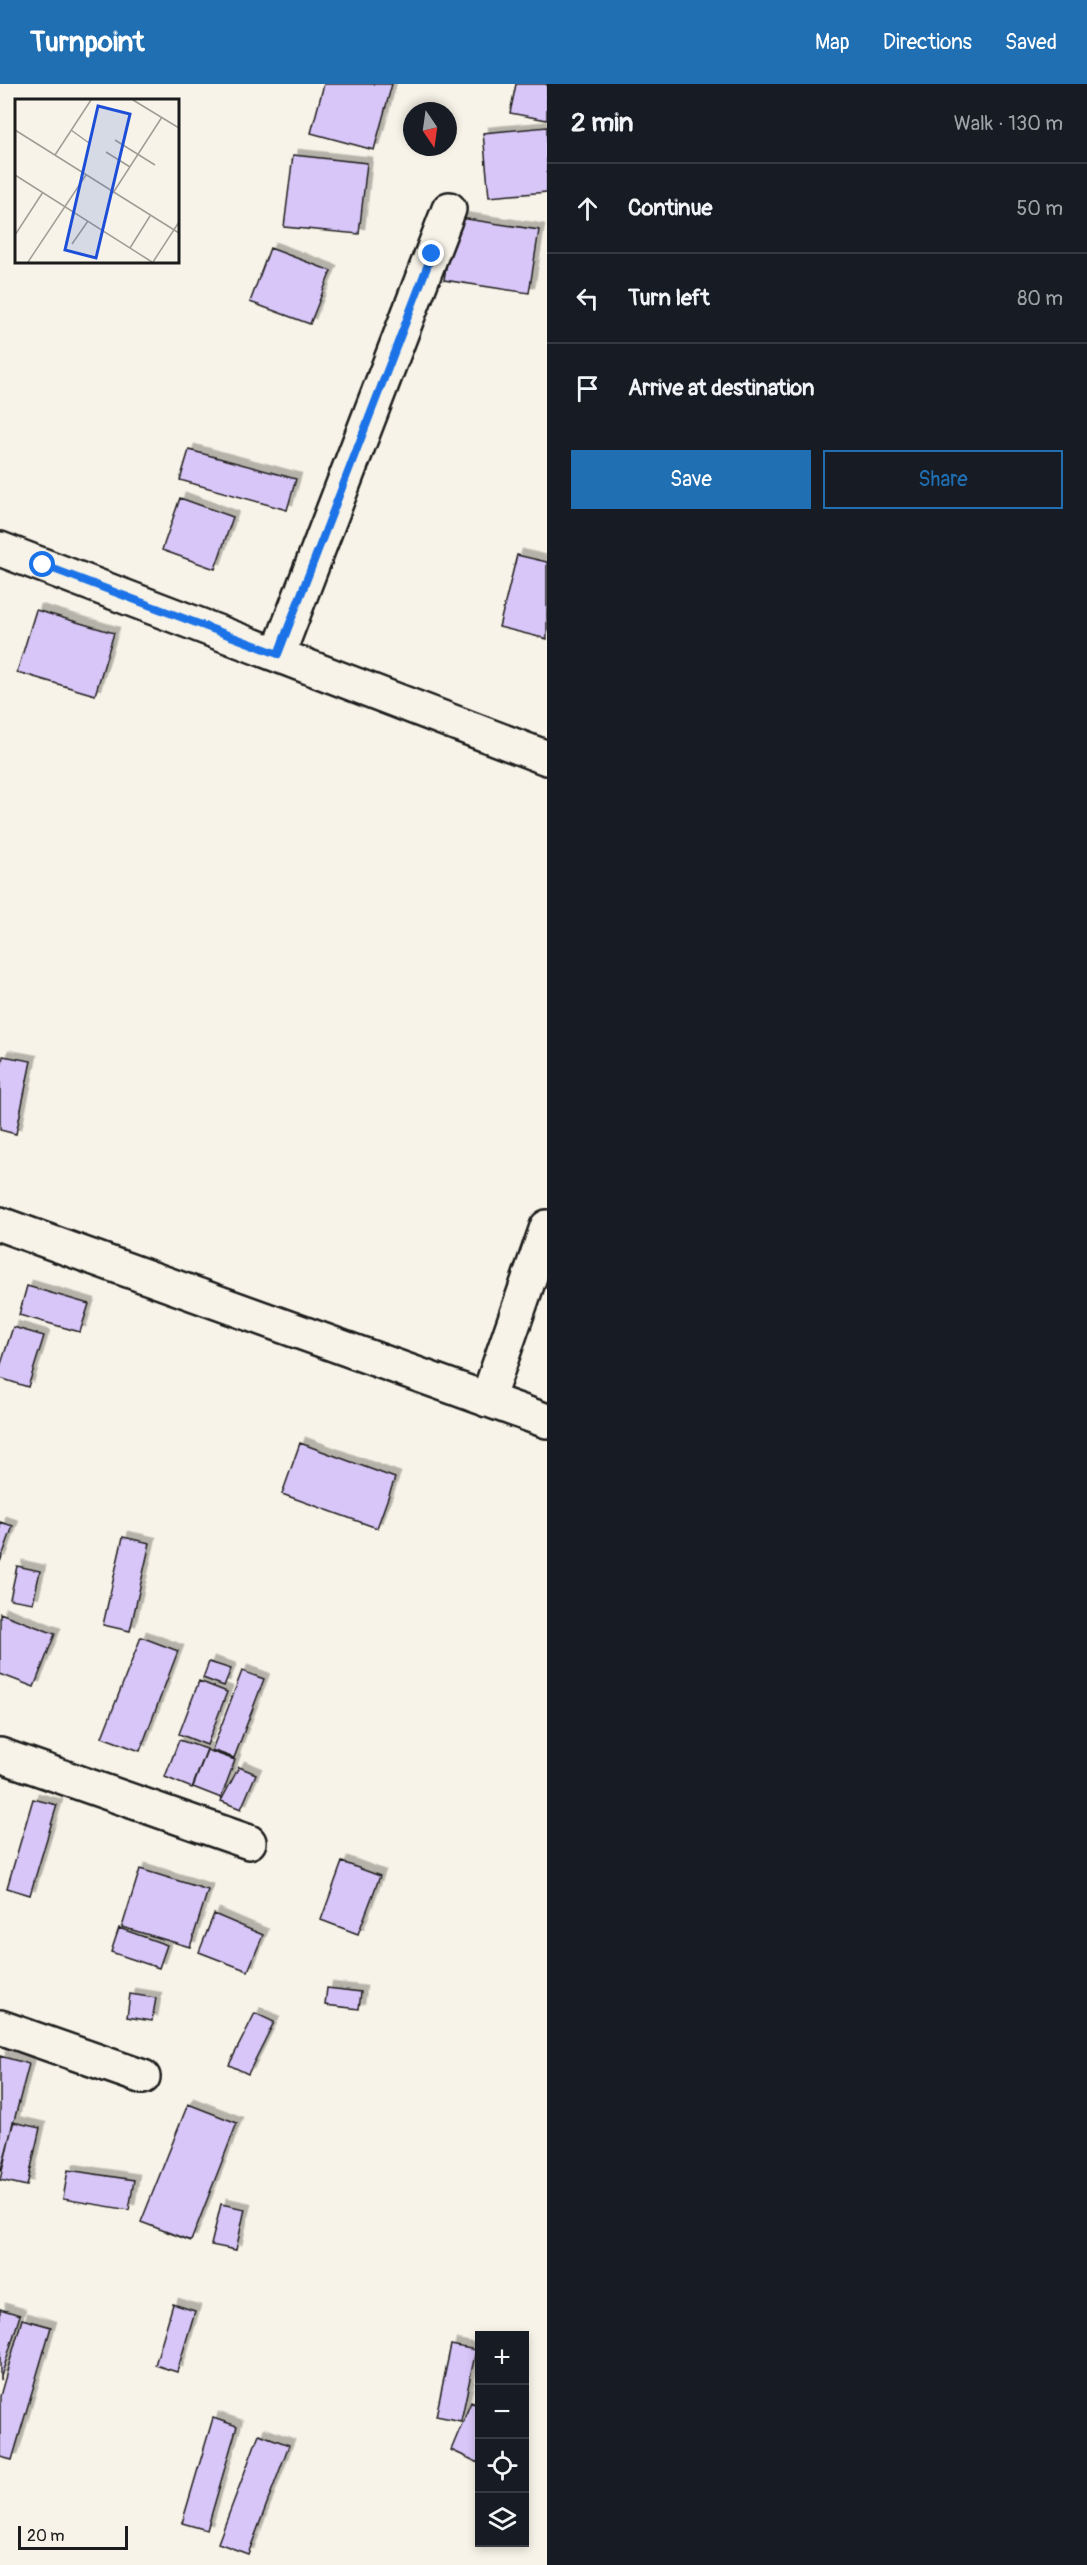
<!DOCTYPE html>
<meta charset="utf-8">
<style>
body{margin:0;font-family:Pangolin,sans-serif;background:#20242c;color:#f1f3f6}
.controls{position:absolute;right:18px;bottom:18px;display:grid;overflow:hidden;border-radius:0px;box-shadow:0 3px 9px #0003}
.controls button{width:54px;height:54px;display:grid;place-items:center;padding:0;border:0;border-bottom:2px solid #363941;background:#171b24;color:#f1f3f6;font:30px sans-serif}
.compass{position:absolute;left:403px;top:18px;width:54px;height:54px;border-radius:50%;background:#171b24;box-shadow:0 3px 9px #0003;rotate:167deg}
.scale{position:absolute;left:18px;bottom:15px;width:110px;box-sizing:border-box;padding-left:6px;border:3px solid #1c1c1c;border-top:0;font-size:16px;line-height:21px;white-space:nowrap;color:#1c1c1c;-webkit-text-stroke:4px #f7f3e8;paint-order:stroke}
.stop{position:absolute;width:18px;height:18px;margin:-14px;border:4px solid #1a73e8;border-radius:50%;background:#fff}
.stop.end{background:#1a73e8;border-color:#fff;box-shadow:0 2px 6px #0008}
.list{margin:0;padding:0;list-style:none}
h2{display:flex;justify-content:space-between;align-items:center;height:78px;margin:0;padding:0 24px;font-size:26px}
h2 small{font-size:20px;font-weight:400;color:#9ea1a6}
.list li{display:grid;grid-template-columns:39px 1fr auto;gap:18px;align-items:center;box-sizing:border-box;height:90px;padding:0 24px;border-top:2px solid #363941}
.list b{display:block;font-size:22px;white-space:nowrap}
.list em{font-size:20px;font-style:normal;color:#9ea1a6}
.actions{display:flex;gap:12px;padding:18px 24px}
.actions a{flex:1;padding:14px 0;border:2px solid #1f6fb2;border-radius:0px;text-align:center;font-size:21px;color:#1f6fb2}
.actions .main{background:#1f6fb2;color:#fff}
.icon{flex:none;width:33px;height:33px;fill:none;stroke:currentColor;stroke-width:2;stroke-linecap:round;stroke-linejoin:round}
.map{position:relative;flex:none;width:547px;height:2481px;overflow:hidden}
header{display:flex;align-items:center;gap:36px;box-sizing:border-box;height:84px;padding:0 30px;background:#1f6fb2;color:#fff}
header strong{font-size:28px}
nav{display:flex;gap:33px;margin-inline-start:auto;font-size:21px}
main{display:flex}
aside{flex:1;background:#171b24}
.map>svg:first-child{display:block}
.building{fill:#d8c6f8;stroke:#1c1c1c;stroke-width:1.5;filter:url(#shadow)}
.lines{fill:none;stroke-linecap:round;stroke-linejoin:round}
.street-casing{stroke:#1c1c1c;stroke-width:38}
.street{stroke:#f7f3e8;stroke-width:33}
.route{stroke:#1a73e8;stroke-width:8}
.inset-road{fill:none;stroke:#9f9d96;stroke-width:1.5}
.view{fill:#1d4ed8;fill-opacity:0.15;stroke:#1d4ed8;stroke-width:3}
.inset-edge{fill:none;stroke:#1c1c1c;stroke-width:3}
</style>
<header>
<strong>Turnpoint</strong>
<nav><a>Map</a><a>Directions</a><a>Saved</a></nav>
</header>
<main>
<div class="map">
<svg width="547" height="2481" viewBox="0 0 547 2481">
<defs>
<filter id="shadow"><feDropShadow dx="5.5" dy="-5.5" stdDeviation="0" flood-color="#0004"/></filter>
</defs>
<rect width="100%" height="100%" fill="#f7f3e8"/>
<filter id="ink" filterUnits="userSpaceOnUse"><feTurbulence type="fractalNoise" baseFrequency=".0167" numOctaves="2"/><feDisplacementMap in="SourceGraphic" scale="12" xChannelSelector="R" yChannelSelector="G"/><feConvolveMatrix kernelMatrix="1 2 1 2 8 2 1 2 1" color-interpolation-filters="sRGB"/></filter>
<g filter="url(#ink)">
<path class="building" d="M324 0H392L374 66 311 49Z
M516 0H547V36L510 29Z
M547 43V108L489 113 483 49Z
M293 71 367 79 359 150 284 143Z
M454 133 539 146 529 209 444 196Z
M270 164 331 187 310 240 250 218Z
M189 366 296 395 287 426 180 396Z
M180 414 233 433 215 485 162 466Z
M517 471 547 478V555L499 543Z
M36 526 114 549 95 611 17 588Z
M3 972 31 977 16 1050 0 1046V988Z
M27 1202 89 1220 80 1248 19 1231Z
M13 1243 44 1252 28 1303 0 1294V1283Z
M300 1359 395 1394 377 1444 282 1410Z
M0 1438 13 1442 0 1478Z
M123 1453 150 1459 130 1547 103 1541Z
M17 1482 40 1487 33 1519 10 1515Z
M0 1529 55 1550 34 1603 0 1590Z
M141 1553 178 1567 140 1667 102 1653Z
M209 1578 231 1585 224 1602 203 1594Z
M242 1587 264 1595 234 1674 212 1666Z
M199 1597 227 1608 207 1661 179 1650Z
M179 1656 207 1665 192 1704 165 1693Z
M207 1666 235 1676 221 1714 193 1703Z
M239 1683 256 1690 241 1725 221 1717Z
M33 1715 57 1721 30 1811 7 1804Z
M342 1778 380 1792 358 1850 321 1836Z
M140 1785 208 1806 190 1863 122 1843Z
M214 1830 263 1851 248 1887 199 1868Z
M119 1844 167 1861 159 1884 111 1868Z
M327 1904 361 1908 359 1925 325 1921Z
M130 1910 156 1914 152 1937 127 1933Z
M255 1929 274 1938 248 1990 229 1981Z
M0 1972 29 1980 1 2086H0Z
M188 2020 237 2039 191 2157 141 2138Z
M13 2038 40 2044 27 2102 0 2096Z
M68 2086 134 2096 129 2126 63 2115Z
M221 2120 245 2125 236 2166 211 2161Z
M173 2220 195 2227 177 2288 155 2281Z
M0 2225 20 2231 0 2296Z
M22 2235 51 2243 12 2376 0 2373V2312Z
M451 2261 476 2266 461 2337 436 2332Z
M471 2318 479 2322V2379L451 2366Z
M213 2334 237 2342 207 2446 182 2439Z
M259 2350 289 2361 248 2470 218 2459Z"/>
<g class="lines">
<g class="street-casing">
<path id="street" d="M0 465 547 674
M278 570 449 125
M0 1140 547 1337
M487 1316 547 1143
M0 1671 249 1758
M0 1943 143 1993"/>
</g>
<use href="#street" class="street"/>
</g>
</g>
<g class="lines" filter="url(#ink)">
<path class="route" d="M43 481 278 570 432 170"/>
</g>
<g transform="translate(15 15)">
<rect width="164" height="164" fill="#f7f3e8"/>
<path class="inset-road" d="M118 1 164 29M0 31 164 134M56 31 74 44M100 41 140 66M91 53 115 68M40 56 76 1M0 76 137 163M98 94 147 18M0 136 28 93M57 145 73 122M115 149 135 117M13 163 71 76M138 163 164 123"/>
<path class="view" d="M83 7 115 15 81 159 50 151Z"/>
<rect width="164" height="164" class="inset-edge"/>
</g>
</svg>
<div class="controls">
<button>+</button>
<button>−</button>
<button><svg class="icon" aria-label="locate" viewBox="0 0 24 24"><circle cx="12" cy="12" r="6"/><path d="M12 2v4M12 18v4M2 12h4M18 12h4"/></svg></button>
<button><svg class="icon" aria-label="layers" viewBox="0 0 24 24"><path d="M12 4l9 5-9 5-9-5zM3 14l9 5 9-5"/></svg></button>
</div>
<svg class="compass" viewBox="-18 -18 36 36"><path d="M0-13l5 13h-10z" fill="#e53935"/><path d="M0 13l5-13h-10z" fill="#9ea1a6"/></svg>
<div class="scale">20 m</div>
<div class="stop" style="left:43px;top:481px"></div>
<div class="stop end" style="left:432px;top:170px"></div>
</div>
<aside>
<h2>2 min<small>Walk · 130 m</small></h2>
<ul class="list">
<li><svg class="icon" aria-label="ahead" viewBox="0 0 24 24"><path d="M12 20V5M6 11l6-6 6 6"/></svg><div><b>Continue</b></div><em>50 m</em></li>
<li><svg class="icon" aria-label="left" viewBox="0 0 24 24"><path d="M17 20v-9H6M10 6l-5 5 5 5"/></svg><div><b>Turn left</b></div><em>80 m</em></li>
<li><svg class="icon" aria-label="arrive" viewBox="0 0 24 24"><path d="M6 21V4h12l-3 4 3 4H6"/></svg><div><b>Arrive at destination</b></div></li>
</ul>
<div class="actions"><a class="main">Save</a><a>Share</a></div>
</aside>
</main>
